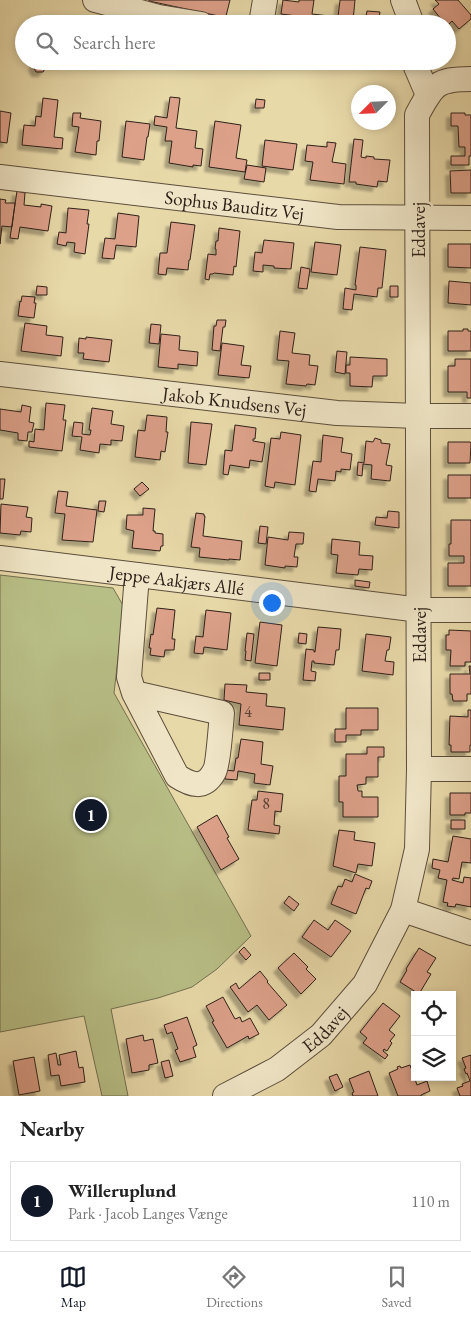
<!DOCTYPE html>
<meta charset="utf-8">
<style>
body{margin:0;font-family:"EB Garamond",serif;background:#f6f6f6;color:#222}
.controls{position:absolute;right:15px;bottom:15px;display:grid;overflow:hidden;border-radius:0px;box-shadow:0 2px 8px #0003}
.controls button{width:45px;height:45px;display:grid;place-items:center;padding:0;border:0;border-bottom:1px solid #e0e0e0;background:#fff;color:#222;font:25px sans-serif}
.compass{position:absolute;left:351px;top:85px;width:45px;height:45px;border-radius:50%;background:#fff;box-shadow:0 2px 8px #0003;rotate:246deg}
.you{position:absolute;left:271px;top:602px;width:18px;height:18px;margin:-12px;border:4px solid #fff;border-radius:50%;background:#1a73e8;box-shadow:0 0 0 8px #1a73e833}
.badge{display:grid;place-items:center;width:32px;height:32px;border-radius:50%;background:#111827;color:#fff;font-size:16px;font-weight:700}
.pin{position:absolute;translate:-50% -50%;border:2px solid #fff;box-shadow:0 1px 5px #0006}
.list{margin:0;padding:0;list-style:none}
h2{display:flex;justify-content:space-between;align-items:center;height:65px;margin:0;padding:0 20px;font-size:21px}
h2 small{font-size:16px;font-weight:400;color:#767676}
.list li{display:grid;grid-template-columns:32px 1fr auto;gap:15px;align-items:center;box-sizing:border-box;height:80px;margin:0 10px 10px;padding:0 10px;border:1px solid #e0e0e0;border-radius:0px}
.list b{display:block;font-size:19px;white-space:nowrap}
.list p{margin:0;font-size:16px;white-space:nowrap;color:#767676}
.list em{font-size:16px;font-style:normal;color:#767676}
.icon{flex:none;width:28px;height:28px;fill:none;stroke:currentColor;stroke-width:2;stroke-linecap:round;stroke-linejoin:round}
.map{position:relative;flex:none;width:471px;height:1096px;overflow:hidden}
.search{position:absolute;background:#fff;box-shadow:0 2px 8px #0003;left:15px;right:15px;top:15px;height:55px;display:flex;align-items:center;gap:12px;box-sizing:border-box;padding:0 18px;border-radius:28px;color:#767676;font-size:19px}
.sheet{height:155px;background:#fff}
nav{display:flex;justify-content:space-around;align-items:center;box-sizing:border-box;height:70px;border-top:1px solid #e0e0e0;background:#fff;font-size:14px;color:#767676}
nav a{display:grid;justify-items:center;gap:2px}
nav .on{color:#111827}
.map>svg:first-child{display:block}
.green{fill:#b8bf86;stroke:#72704f}
.building{fill:#dda18a;stroke:#2d2018;filter:url(#shadow)}
.lines{fill:none;stroke-linecap:round;stroke-linejoin:round}
.minor-casing{stroke:#5c4e3c;stroke-width:26}
.minor{stroke:#f0e6c7;stroke-width:24}
.labels{text-anchor:middle;stroke-width:5;stroke-linejoin:round;paint-order:stroke}
.number-label{font-size:16px;fill:#594034}
.street-label{font-size:19px;fill:#2d2018;stroke:#f0e6c7}
</style>
<div class="map">
<svg width="471" height="1096" viewBox="0 0 471 1096">
<defs>
<filter id="shadow"><feDropShadow dx="-4.5" dy="4.5" stdDeviation="1" flood-color="#0004"/></filter>
</defs>
<rect width="100%" height="100%" fill="#e8d9a9"/>
<filter id="stains"><feTurbulence type="fractalNoise" baseFrequency=".004" numOctaves="4"/><feColorMatrix values="0 0 0 0 .2 0 0 0 0 .09 0 0 0 0 .02 0 0 0 .5 -.17"/></filter>
<radialGradient id="worn" r=".72"><stop offset=".6" stop-color="#630" stop-opacity="0"/><stop offset="1" stop-color="#630" stop-opacity=".3"/></radialGradient>
<path class="green" d="M0 575 113 588 124 607 114 693 251 936 217 969 192 987 158 998 111 1009 128 1096H102L84 1016 0 1032Z"/>
<path class="building" d="M149 0H230L226 16 228 17V18L149 1Z
M283 0 299 2V0H314L312 14 338 17 340 0H355L353 21 365 22 367 11 380 12 378 24H296L297 16 281 14Z
M435 0H458L471 15V19L459 29 452 21 447 26V24H445L433 9 439 4Z
M36 61H44L47 66 43 72H36L33 66Z
M170 97 180 98 176 128 197 131 195 148 203 149 201 166 193 165V167L169 163 172 141H165L167 127 154 125 155 116 167 118Z
M43 98 58 100 54 137 63 138 62 149 22 145 24 125 35 126 36 116 41 117Z
M256 99 265 100 264 108H255Z
M0 111 11 113 7 143 0 142Z
M73 113H81L80 118 101 121 99 141H97L96 155 75 152 79 127 72 126Z
M451 113H465V115H471V156H469V165H451V156H465V147H459L458 126H451Z
M126 121 150 124 148 137H147L144 160 122 157Z
M215 121 241 125 236 158 247 160 245 172 209 167Z
M354 139 363 140 361 157 366 158V156L374 157V159L390 160 387 182 378 181 377 187 356 184V182H349Z
M265 140 297 144 293 170 262 166Z
M327 142 336 143 332 162 346 164 344 184 310 180 313 162 305 161 307 145 327 147Z
M247 165 266 168 264 182 244 179Z
M471 170V193H451L450 171Z
M17 191 25 193 24 205 41 207V204L52 206 48 231 20 227 18 239 10 238Z
M0 199 6 200 5 203H15L12 227 2 226 0 244Z
M68 208 89 210 87 224H89L85 254 74 252 75 243 67 242 66 246 57 244 59 232 66 233Z
M118 213 139 216 136 247 116 245 114 259 102 258 105 238 115 239Z
M171 222 195 225 190 260H189L188 270 167 268 166 275 158 274 160 253H167Z
M219 228 240 231 236 267 234 266 233 275 214 273 213 274H210L209 280 205 279 208 254 216 255V249H215L216 241H218Z
M264 240 294 243 291 269 274 268V266L263 265V272L253 271 255 252 262 253Z
M315 242 341 245 337 275 311 272Z
M448 244H471V268L448 267Z
M360 247 386 250 382 288H378L377 297 354 294 352 310 343 309 345 288 356 290V285H355Z
M301 267 310 269 307 289 298 288Z
M449 281 471 283V305L448 303Z
M37 286 47 287V295H36Z
M390 286H398V297H390Z
M22 296 35 297 34 303H36L34 318 18 316 20 301 21 302Z
M217 320H226L225 327H223L220 351 212 350 214 326H216Z
M25 323 47 326 46 335 63 337 61 356 21 351Z
M151 324 161 325 159 344 149 343Z
M463 329H468V331H471V351H448V331H463Z
M280 331 295 333 292 353 310 355 309 365 318 366 315 385 307 384 306 386 286 384 289 361 277 360Z
M161 334 180 336 179 350 198 352 197 366 178 364V369L158 367Z
M86 337 112 340 109 362 83 359 84 353H78L79 338 86 339Z
M222 343 244 346 241 365 251 366 249 378 218 375Z
M337 351 347 352 345 374 335 372Z
M350 357 387 359V376H373L372 387 350 386V373H346V365H350Z
M455 359H471V398H467V392H448V366H455Z
M46 403 65 405 63 420H66L62 451 29 447V441L34 442 35 429 44 430Z
M22 405 31 407 29 422 34 423 32 432H28L27 441 18 440V433L0 430V409L21 412Z
M92 408 113 411 111 424 124 426 122 441 111 440V445L100 444 99 453 80 450 82 437 72 436 74 422 83 423 82 434 90 435 91 430H89Z
M147 415 167 417 166 432H168L165 452 161 451 160 460 135 457 138 430 145 431Z
M191 422 212 424 206 465 188 463Z
M235 425 256 428 255 439H253V441L265 443 262 462 250 460 249 468 230 465 228 475 223 474 225 450 232 451Z
M281 432 301 435 295 485 275 482 274 488 265 486 271 438 280 439Z
M323 435 343 438 341 452 352 454 350 470 341 469V472L336 471 335 481 318 479 316 492 309 491 313 461 321 462Z
M375 438 381 440V443L390 444 386 465 392 466 390 481 371 479 372 465 363 464 362 476 357 475 358 462 364 463 366 441 373 442Z
M448 442H470L471 443 470 463H448Z
M448 475H471V498H448Z
M0 479H5L3 499H0Z
M142 482 149 489 140 496 134 489Z
M58 491 68 492 66 506 97 510 93 542 62 540 65 514 55 513Z
M99 501H106L104 512 98 511Z
M1 504 28 507 26 517 32 518 31 532 21 531 20 535 0 533Z
M143 508 155 509 153 531H155V533L163 534V546H161L160 551 132 548 134 531 126 529 127 515H143Z
M388 511 399 512V528L375 525 376 517 387 518Z
M196 513 204 514V516H205L203 536 242 541 240 560 229 559V560L199 557 200 548 191 547Z
M451 520H471V586H448V563H464V556H449V544H451Z
M260 526 268 527 266 544 258 543Z
M289 532 304 533 303 544H296L294 557H298L297 567 285 566V568L265 565 268 537 288 540Z
M332 539 360 542 359 555 373 556 372 570 359 569 358 575 336 573 338 555 331 554Z
M355 580 370 582 369 588 355 586Z
M157 608 175 610 172 639H175L174 650H165L164 657 150 655 151 648H149L151 634 153 635Z
M206 610 231 613 227 650 204 647 203 654 194 653 196 636 203 637Z
M260 622 282 625 277 666 255 663Z
M318 627 341 629 339 650H336L334 665 314 663V661H312L311 671 316 672 315 681 303 680 306 649 314 650V652H315Z
M449 630 471 631V662H465V666H450L451 650H446V635H449Z
M247 633 254 634 251 661 245 660 246 651H245Z
M299 633 307 634 306 644 298 643Z
M366 634 391 637 389 650H387L385 661 394 662 393 675 362 671Z
M469 666H471V694H467V701H453L452 694H450V674H470Z
M259 673H270V680H259Z
M225 684 247 685 246 692 267 694 266 706 285 708 283 730 239 725 241 704 224 700Z
M346 708H378V730H361V735H346V742H335V729H346Z
M468 710H471V745H470V752H451V745H449L450 716 468 717Z
M241 739 263 742 261 764 273 766 270 785 254 783 255 774 238 771 237 780 225 779 226 770 234 771 236 758H238Z
M367 747H384V757H378V777H366V784L357 785 358 791H362V797H378V817H343V802H339V776H346V754H367Z
M258 791 283 794 281 812 275 811 274 825 280 826 279 834 248 830 252 800H257Z
M450 793H471V813H465V815H450Z
M217 815 229 837 227 838 239 859 221 870 197 827Z
M451 820H465V829H451Z
M339 830 355 832 354 840 375 843 372 866 358 864 356 873 333 866Z
M453 836 471 839V863L462 862 459 879 453 878 452 880 463 883 464 877 471 878V907L456 904 455 907 447 906 448 903 443 902 447 880 438 878 440 870 432 868 433 859 448 862Z
M355 874 372 881 369 889 366 888 356 914 331 904 338 886 342 887 345 879 352 882Z
M289 896 299 904 294 911 284 903Z
M314 920 328 930 335 920 351 931 331 957 302 937Z
M244 947 251 955 246 960 239 952Z
M419 948 436 958 427 972 431 974 419 994 400 982 407 970 406 969Z
M294 953 308 967 306 969 316 979 301 994 278 968Z
M260 971 268 981 267 982 287 1005 269 1020 257 1005 248 1012 230 987 236 983 239 989Z
M223 997 235 1019 240 1017 242 1022 250 1018 259 1034 249 1039 248 1036 227 1048 212 1022 214 1021 206 1006Z
M383 1003 400 1016 389 1030 395 1035 390 1041 392 1043 387 1051 384 1049 383 1051 388 1055 385 1059 363 1043 367 1038 360 1032Z
M187 1017 197 1045 193 1047 196 1057 180 1062 175 1050 178 1049 172 1032 167 1034 164 1025Z
M143 1035 144 1041 153 1039 158 1063 149 1065V1070L132 1073 126 1039Z
M76 1051 79 1068 83 1067 85 1082 61 1086 59 1075 51 1076 48 1055 56 1053 58 1065H61L59 1055Z
M471 1055V1096H460L457 1088 463 1086 462 1084 470 1081 467 1073 466 1074 464 1069 466 1068 462 1058Z
M34 1057 40 1091 19 1095 13 1061Z
M169 1060 173 1076 165 1078 161 1062Z
M410 1065 417 1085 427 1081 430 1091 421 1095V1096H398L389 1073 398 1069 397 1067 400 1066 401 1068Z
M369 1071 378 1096H353L352 1093 354 1092 349 1079Z
M337 1074 343 1087 335 1091 329 1077Z"/>
<g class="lines">
<g class="minor-casing">
<g id="minor">
<path d="M95 0 159 17 201 24"/>
<path d="M403 0 412 24"/>
<path d="M261 24 265 0"/>
<path d="M416 61V67L428 95"/>
<path id="s1" d="M0 177 338 217 471 218"/>
<path id="s2" d="M0 374 337 413 418 416H471"/>
<path id="s3" d="M0 558 420 610H471"/>
<path d="M134 693 222 713C221 724 218 766 214 772 204 790 191 785 177 776L134 693 129 677 137 575"/>
<path d="M419 769H471"/>
<path d="M403 910 471 933"/>
<path id="s4" d="M225 1096 277 1069 321 1035 365 984 403 910 417 849 419 769 417 115C433 85 436 79 471 79"/>
</g>
</g>
<use href="#minor" class="minor"/>
</g>
<g class="labels">
<g class="number-label">
<text x="248" y="717">4</text>
<text x="266" y="809">8</text>
</g>
<g class="street-label">
<text dy="7" stroke="none"><textPath href="#s1" startOffset="236">Sophus Bauditz Vej</textPath></text>
<text transform="translate(418 230) rotate(-90)" y="7">Eddavej</text>
<text dy="7" stroke="none"><textPath href="#s2" startOffset="236">Jakob Knudsens Vej</textPath></text>
<text dy="7" stroke="none"><textPath href="#s3" startOffset="178">Jeppe Aakjærs Allé</textPath></text>
<text transform="translate(419 635) rotate(-90)" y="7">Eddavej</text>
<text dy="7" stroke="none"><textPath href="#s4" startOffset="121">Eddavej</textPath></text>
</g>
</g>
<rect width="100%" height="100%" filter="url(#stains)"/>
<rect width="100%" height="100%" fill="url(#worn)"/>
</svg>
<div class="controls">
<button><svg class="icon" aria-label="locate" viewBox="0 0 24 24"><circle cx="12" cy="12" r="6"/><path d="M12 2v4M12 18v4M2 12h4M18 12h4"/></svg></button>
<button><svg class="icon" aria-label="layers" viewBox="0 0 24 24"><path d="M12 4l9 5-9 5-9-5zM3 14l9 5 9-5"/></svg></button>
</div>
<svg class="compass" viewBox="-18 -18 36 36"><path d="M0-13l5 13h-10z" fill="#e53935"/><path d="M0 13l5-13h-10z" fill="#767676"/></svg>
<div class="you"></div>
<div class="pin badge" style="left:91px;top:815px">1</div>
<div class="search"><svg class="icon" aria-label="search" viewBox="0 0 24 24"><circle cx="10" cy="10" r="6"/><path d="M15 15l6 6"/></svg>Search here</div>
</div>
<section class="sheet">
<h2>Nearby<small></small></h2>
<ul class="list">
<li><span class="badge">1</span><div><b>Willeruplund</b><p>Park · Jacob Langes Vænge</p></div><em>110 m</em></li>
</ul>
</section>
<nav>
<a class="on"><svg class="icon" aria-label="map" viewBox="0 0 24 24"><path d="M3 6l6-2 6 2 6-2v14l-6 2-6-2-6 2zM9 4v14M15 6v14"/></svg>Map</a>
<a><svg class="icon" aria-label="directions" viewBox="0 0 24 24"><path d="M12 3l9 9-9 9-9-9zM9 14v-3h6M13 9l2 2-2 2"/></svg>Directions</a>
<a><svg class="icon" aria-label="saved" viewBox="0 0 24 24"><path d="M7 4h10v16l-5-4-5 4z"/></svg>Saved</a>
</nav>
